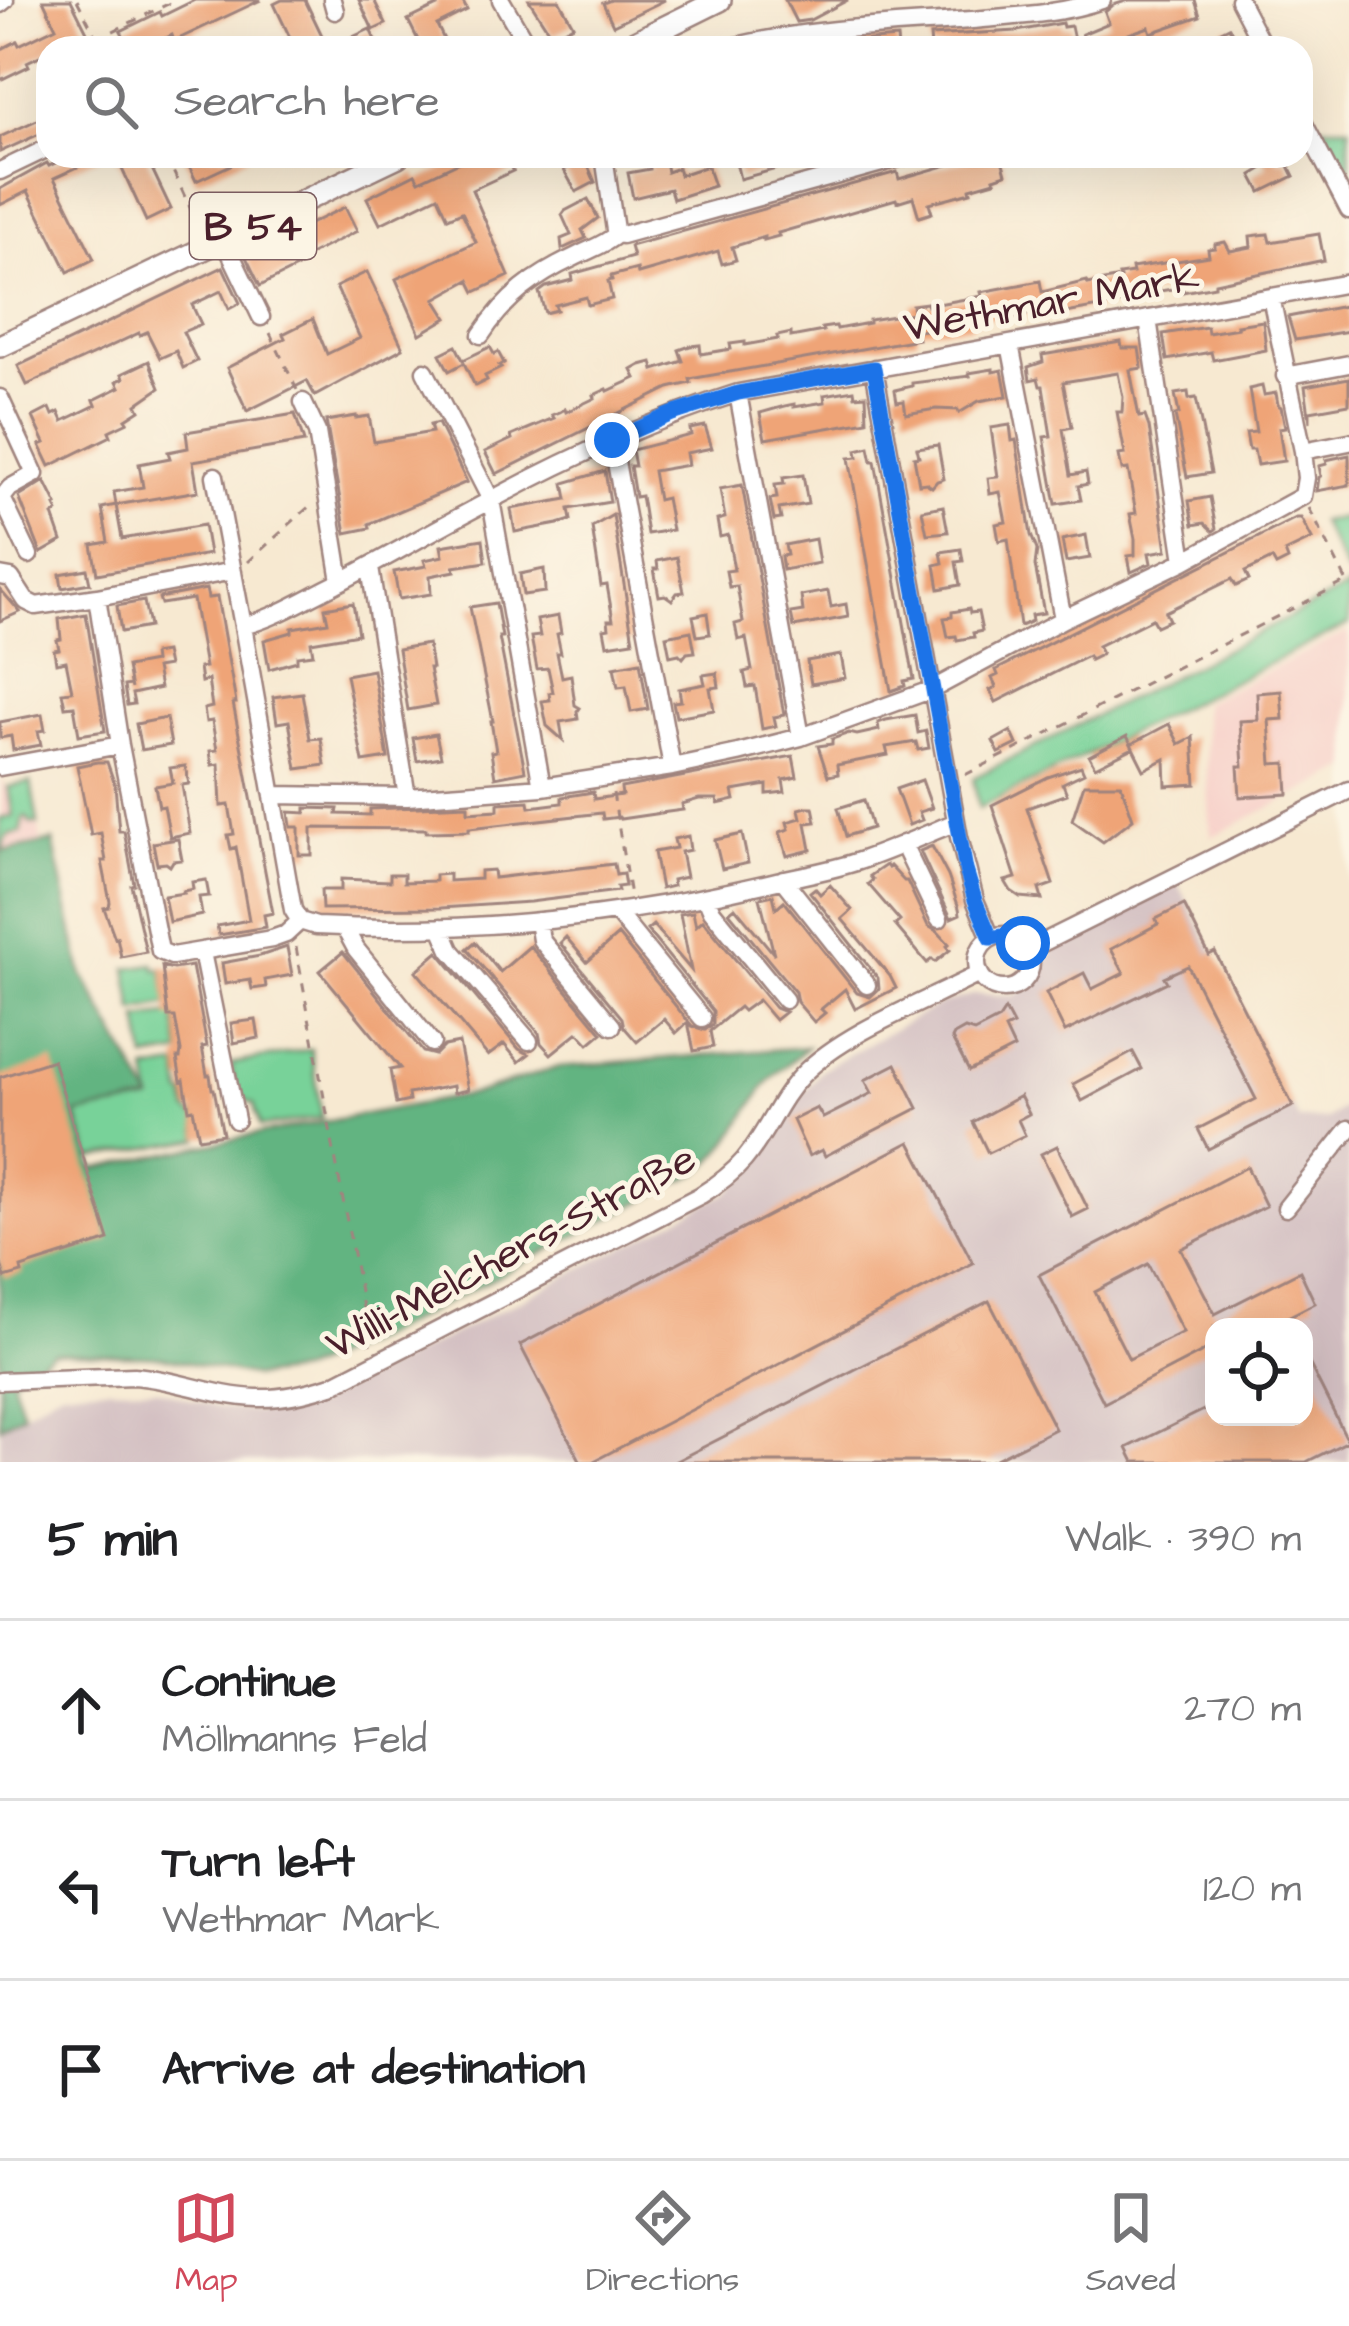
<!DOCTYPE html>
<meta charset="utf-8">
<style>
body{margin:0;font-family:"Architects Daughter",sans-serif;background:#f2f2f2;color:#202124}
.controls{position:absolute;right:36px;bottom:36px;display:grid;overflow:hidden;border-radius:24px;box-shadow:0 12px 48px #0002}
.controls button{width:108px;height:108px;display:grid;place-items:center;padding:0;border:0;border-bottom:3px solid #e0e0e0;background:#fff;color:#202124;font:60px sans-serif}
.stop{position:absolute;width:36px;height:36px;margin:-27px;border:9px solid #1a73e8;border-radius:50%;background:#fff}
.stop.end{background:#1a73e8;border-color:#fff;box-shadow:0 3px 12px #0008}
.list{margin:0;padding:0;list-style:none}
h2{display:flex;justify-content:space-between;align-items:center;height:156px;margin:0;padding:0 48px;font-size:51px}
h2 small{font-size:39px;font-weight:400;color:#757577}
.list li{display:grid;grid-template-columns:78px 1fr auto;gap:36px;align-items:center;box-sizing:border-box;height:180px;padding:0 48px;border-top:3px solid #e0e0e0}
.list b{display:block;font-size:45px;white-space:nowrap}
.list p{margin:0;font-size:39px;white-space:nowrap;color:#757577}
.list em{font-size:39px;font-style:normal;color:#757577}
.icon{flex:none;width:66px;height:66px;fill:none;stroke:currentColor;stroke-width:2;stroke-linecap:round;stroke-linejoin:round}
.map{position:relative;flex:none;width:1349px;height:1462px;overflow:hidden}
.search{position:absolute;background:#fff;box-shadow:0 12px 48px #0002;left:36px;right:36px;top:36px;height:132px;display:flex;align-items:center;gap:30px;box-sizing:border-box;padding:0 42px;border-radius:36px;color:#757577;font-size:45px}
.sheet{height:696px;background:#fff}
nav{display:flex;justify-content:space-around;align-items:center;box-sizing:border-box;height:168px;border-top:3px solid #e0e0e0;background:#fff;font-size:33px;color:#757577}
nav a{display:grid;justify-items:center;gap:6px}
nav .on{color:#d1495b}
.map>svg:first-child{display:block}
.built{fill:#f7d0c9}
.industrial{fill:#d2bec1;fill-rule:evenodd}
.green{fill:#78d299;stroke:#617862;stroke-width:3}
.forest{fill:#62b481;stroke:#566a56;stroke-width:3}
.building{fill:#efa477;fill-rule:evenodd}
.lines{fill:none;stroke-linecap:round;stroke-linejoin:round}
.minor-casing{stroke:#a0847e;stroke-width:21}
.major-casing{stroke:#a0847e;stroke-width:26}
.path{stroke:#a0847e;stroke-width:3;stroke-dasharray:9 9;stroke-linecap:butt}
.minor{stroke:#fff;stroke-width:16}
.major{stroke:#fff;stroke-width:21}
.route{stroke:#1a73e8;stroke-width:15}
.labels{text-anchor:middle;stroke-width:10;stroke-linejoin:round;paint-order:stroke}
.shield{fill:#fcf5e5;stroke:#7f5f63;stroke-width:3}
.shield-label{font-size:39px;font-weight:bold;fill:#4a1f2b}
.street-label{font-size:42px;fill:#4a1f2b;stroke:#fcf5e5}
</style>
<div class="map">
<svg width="1349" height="1462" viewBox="0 0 1349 1462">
<rect width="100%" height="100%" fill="#fcf5e5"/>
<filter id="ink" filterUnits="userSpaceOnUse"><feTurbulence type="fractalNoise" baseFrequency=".00833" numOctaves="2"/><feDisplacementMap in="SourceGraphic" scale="24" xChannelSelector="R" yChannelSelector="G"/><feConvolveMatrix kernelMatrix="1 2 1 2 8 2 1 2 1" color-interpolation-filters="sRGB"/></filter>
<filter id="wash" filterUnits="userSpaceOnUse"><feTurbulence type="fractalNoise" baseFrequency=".004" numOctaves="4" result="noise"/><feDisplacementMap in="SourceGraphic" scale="48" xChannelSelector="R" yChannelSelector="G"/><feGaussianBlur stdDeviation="2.7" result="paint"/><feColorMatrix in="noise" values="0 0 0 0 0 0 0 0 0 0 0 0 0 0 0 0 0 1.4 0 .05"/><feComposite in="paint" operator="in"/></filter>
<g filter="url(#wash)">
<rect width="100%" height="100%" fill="#f7e9d1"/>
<path class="built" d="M1349 631V768L1211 837 1203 703Z
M2 775 5 787 31 782 42 845 0 852Z"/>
<path class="industrial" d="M1178 883 1299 1120 1327 1119 1349 1104V1462H0V1427L61 1390 110 1387 157 1389 216 1407 255 1412 312 1407 728 1193 750 1173 770 1135 823 1069 940 1004 975 994 1014 996 1033 983 1054 948ZM1214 1327H1304V1417H1214Z"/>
<path class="green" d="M1323 126H1349V177Z
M1349 517V577L1320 522Z
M1349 587V624L979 808 973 778Z
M31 782 38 824 30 823 27 817 23 818 21 833 8 835 4 841 3 852H0V819L13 816 8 787Z
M154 964 156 970 162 969 168 1004 134 1011 127 968Z
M174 1014 181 1053 146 1059 139 1019Z
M311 1049 322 1118 260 1127 254 1104 236 1096 231 1064Z
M178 1066 182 1094 185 1095 188 1111 196 1118 199 1139 90 1158 76 1114 152 1101 147 1071Z"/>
<path class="forest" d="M53 841 82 973 152 1101 77 1114 94 1169 243 1137 478 1093 559 1067 807 1047C794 1061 775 1071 765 1086 742 1119 734 1141 703 1170L375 1340 300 1372 255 1377 161 1357 53 1352 12 1379 23 1413 0 1427V852Z"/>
<g id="blocks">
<path class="building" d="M43 0H71L88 34 57 48H48V52L27 62 29 66 0 80V50L17 41 19 45 56 27Z
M195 0H261L174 41 172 35 145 48H130L121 31 160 12 162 16Z
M282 0H305L328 48H295L274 4Z
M359 0H374L386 24 373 30Z
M434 0H462L467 10 437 25 448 48H422L408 20 437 6Z
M529 0H559L573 25 552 36Z
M611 0H665L613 25 603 3Z
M785 0H848L810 20 796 22Z
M1129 0H1195L1200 16 1151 33 1149 27 1088 48 1082 34 1109 23 1105 12 1113 5Z
M1062 23 1063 27 1071 26 1074 40 1020 48H931L930 36 1017 31Z
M1229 27 1239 48H1211L1217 33Z
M370 29 376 42 363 48H329Z
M897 38 898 48H860V41Z
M48 115V130L0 152V137Z
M70 156H102L54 178 94 259 68 272 28 191 0 205V189L47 163 49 166Z
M116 156H146L171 209 146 221Z
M184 156H250L196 181Z
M472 156H537L511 168 513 171 472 190 509 276 475 292 469 280 435 299 447 318 420 334 396 279 476 242 462 212 448 218 438 196 380 224 367 198 415 174 419 181Z
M648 156H664L667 172 678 168 680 175 707 166 714 186 673 199 670 189 633 198 628 173 650 169Z
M743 156H809V160L740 179 735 158Z
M968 156H1001L1006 174 994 178 995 181 970 188 971 192 929 203 932 213 919 217 913 197 897 202 896 199 778 233 779 236 764 240V237L732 247 736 260 722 264 718 251 638 274 637 269 611 276 612 280 608 281 612 299 588 305 586 297 555 305 557 310 545 313 539 292 546 287 573 280 572 274 633 257 630 246 897 172 899 179 969 159Z
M1262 156H1277L1279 161 1285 158 1294 176 1261 192 1252 175 1267 166Z
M585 159 595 182 576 192 564 170Z
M588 199 598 218 582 230 586 238 562 249 561 239 571 235 562 215 565 211Z
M345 207 357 231 303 258 306 263 260 286 245 255Z
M1268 234 1270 242 1319 234 1324 260 1215 283V286L1183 292V287L1121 298 1122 303 1049 316 1048 311 1004 319V315L981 319 978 322 975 320 971 326 916 331 918 339 690 379 691 383 669 388 496 474 485 452 512 439 511 436 554 418 552 415 560 412 565 409 566 412 595 398 594 395 607 389 608 391 636 378 632 370 641 365 652 362 654 370 683 361 679 350 690 346 700 345 701 354 731 349 730 344 745 342V345L778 339 777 336 791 333V337L823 331 822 328 836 326 837 329 869 323V320L913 313 912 305 927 303V306L982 296 981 292 1040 281 1042 292 1087 281 1088 284 1120 278 1119 275 1133 273 1132 268 1209 256 1208 249 1215 248V244L1225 242 1230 251 1251 247 1250 236Z
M223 267 240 303 229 309 221 291 192 305 201 324 183 332 197 361 183 368 176 351 160 358 147 332 140 335 139 333 27 385 18 366Z
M367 272 403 348 315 396 307 381 247 411 227 368 285 338 283 334 313 319 327 354 360 338 336 287Z
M1349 305V331L1295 340 1288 317Z
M1263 321 1266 350 1213 360 1211 352 1167 360 1163 334 1207 327 1208 333 1238 328 1237 325Z
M1121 342 1122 348H1139L1142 368 1130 370 1139 417 1145 416 1149 427 1167 550 1149 553 1151 563 1131 572 1128 556 1135 555V539L1130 514 1136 513 1128 469 1122 470 1119 455 1125 454 1117 412H1122L1123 397 1118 373 1063 382 1072 427 1063 429 1071 475 1086 472 1088 484 1078 486 1081 500 1056 504 1044 437 1051 436 1043 386H1040L1038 378 1030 380 1028 367 1043 362 1042 355Z
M456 346 463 360 490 347 494 354 498 352 504 363 499 366 501 368 485 376 487 380 475 386 464 363 449 371 440 354Z
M149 361 160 388 137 404 140 410 126 419 128 422 109 431 111 436 50 466 40 445 45 443 33 417 50 408 53 415 59 412 63 421 96 405 94 400 120 387 117 381 124 378 122 374Z
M993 369V372L1002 370 1007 396 979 401 959 413 958 410 936 409 906 414 904 401 897 402 895 390 912 386V383L970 376 969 373Z
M1349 378V404L1310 411V422L1305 386Z
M1262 386 1264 395 1276 393 1278 405 1281 407 1285 427 1279 428 1284 461 1257 465 1254 450H1249L1246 433 1256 432 1249 389Z
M854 390 855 396 866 395 867 421 765 439 760 413 785 406 794 404V407L825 402 824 395Z
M1188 392 1189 399 1196 398 1211 473 1187 477 1175 415 1179 414 1175 394Z
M295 414 304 442 193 461 198 491 116 505 114 492 143 487 139 464 170 458 168 452 188 448 186 432Z
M356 416V418L369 416 374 442 432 432 430 425 438 423 467 482 369 524 370 528 346 533 326 421Z
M1010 425 1012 441 1016 440 1031 535 1037 550 1035 566 1044 613 1031 615 1032 621 1020 626 1008 539 999 541 996 524 1006 522 1000 492 990 494 988 478 998 477 991 428Z
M705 426 712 448 686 453 688 465 653 471 658 500 666 498 672 530 647 534 641 496 635 497 630 466H635L632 450 691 435 690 429Z
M938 445 944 479 937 481 932 487 926 483 919 484 914 457 919 456 917 448Z
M869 447 872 461H875L914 679 904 681 905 686 891 691 849 458 858 457 857 450Z
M1349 455V485L1317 491 1319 477 1321 476 1319 466 1327 464 1326 460Z
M605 471 610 502 569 509 571 520 558 524 515 532 511 509 567 499 564 483Z
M803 475 808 504 779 509 781 519 774 520 770 499 777 498 775 485 784 484 783 478Z
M45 481 57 505 55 506 58 512 53 515 62 541 41 553 19 497Z
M742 485 784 715 774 717 776 726 762 729 755 686 747 687 744 672 752 670 746 638 738 640 735 624 743 622 737 586 729 587 726 571 734 570 728 535 720 537 717 520 725 518 720 489Z
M1210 497 1216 529 1213 531 1204 523 1193 525 1189 501Z
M116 505 122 539 204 525 209 554 97 574 92 545 108 542 102 508Z
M943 506 948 532 927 534 922 510Z
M613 515 633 641 607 645 604 629 609 628 608 620H613L607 585 601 586 592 527Z
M1296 518H1301L1312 539 1285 552 1288 560 1276 566 1272 559 1245 572 1249 580 1236 586 1232 579 1218 586 1165 612 1169 620 1156 626 1152 619 1098 646 1102 654 1090 660 1088 656 996 702 990 690 996 687 992 678 998 675 996 670Z
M1086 535 1090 558 1066 562 1062 540Z
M483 539 486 562 454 567 455 571 430 576 431 594 399 599 394 572 426 566 424 560 443 556 441 546Z
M815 539 819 563 783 570 781 556 787 555 785 545Z
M961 549 963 561 956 562 960 585 939 589 935 565 943 563 941 552Z
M677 557 684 592 677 593 672 600 665 595 659 596 654 569H658L657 561Z
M87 569 90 583 62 588 60 574Z
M544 569 545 592 523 595 520 574Z
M0 589 20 612 0 621Z
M206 589 208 598 217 597 236 703H233L273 913 264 915 266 927 219 935 217 926 249 920 236 847 231 849 228 835 234 834 229 805 221 806 219 764 212 765 210 751 217 750 212 721 206 722 204 709 212 707 208 680 201 682 199 668 205 667 193 599 161 604 159 598Z
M828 591 831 607 846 604 848 617 794 627 791 613 803 611 801 596Z
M144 601 149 627 121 632 117 606Z
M353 603 358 634 311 642 313 654 297 656V661L269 669 264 640 292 632V628L328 622 325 608Z
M496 603 502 637H499L525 771 495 777 491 752 496 751 491 721H493L470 607Z
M969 609 970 613 978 612 982 631 973 633 974 637 957 640 956 636 948 637 944 618 952 617V612Z
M707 613 710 634 697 636 693 616Z
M86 614 105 731 79 735 74 706 65 707 62 692 72 691 66 661 56 663 54 650 59 649 57 640 61 639 59 619Z
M558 616 561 633 557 634 561 653H557L562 677 571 675 575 705 580 708 577 712 578 719 560 722 563 740 547 726 542 701 550 700 549 693 553 692 548 668 537 669 531 637 540 636 537 620Z
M691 631 695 652 687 653 683 658 679 654 670 656 666 636Z
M428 644 432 668H429L436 705 408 710 398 649Z
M165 652 168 666 156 668 160 688 132 694 134 704 127 705 124 686 130 685 131 689 127 667 154 662 153 654Z
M841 655 845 678 811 684 807 661Z
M640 662 648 709 631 712 626 686 618 687 614 667Z
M373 670 388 758 363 762 346 675Z
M717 673 719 687 710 688 714 710 676 717 673 702 681 701 679 689 705 684 703 675Z
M1281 691 1283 719 1269 720 1272 764 1286 763 1288 794 1240 797 1238 766H1243L1240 721 1258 720 1257 693Z
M302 693 310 739 321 738 325 765 297 769 289 721 277 723 273 697Z
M42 714 45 730 38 731 41 745 13 750 11 736 0 738V722Z
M915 715 918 733 926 731 929 748 918 750 916 742 886 747 888 755 837 765 838 774 828 776 818 746 832 744V739L849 733 857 735 879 730 878 723 886 720Z
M166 718 171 745 141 750 136 724Z
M1169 724 1179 744 1193 737 1196 784 1166 786 1165 759 1144 770 1131 744 1133 748 1095 767 1089 756 1127 736 1131 744Z
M1011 731 1017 744 999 753 993 741Z
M436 734 441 757 417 761 413 738Z
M793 756 797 777 783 780 785 792 767 794V785L733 791 735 800 718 804 717 799H699L682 804 683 810 668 812 620 819 619 817 603 819 602 813 469 828V831L426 832V829L312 828V855H299V827H291L289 812 306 813V808L338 809 337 814 370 815V809L468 805V812L498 810V803L529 801 530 807 562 803V797L593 792 594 799 622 795 621 788Z
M97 762H107L115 785 119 831H124L134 884 131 885 146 952 121 957 117 937 115 938 104 908 109 907 110 902 102 861H106L101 833 91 835 77 766Z
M185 766 189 784 182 785 190 833 170 837 164 806 159 807 155 786 173 783 170 768Z
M1081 766 1084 773 1061 784H1063L1067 794 1027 808 1053 884 1039 889 1042 899 1020 897 1011 891 1005 881 1016 878 992 805 1048 777Z
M922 780 932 808 919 812 922 820 909 825 896 789Z
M1084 784H1121L1133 819 1103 842 1072 820Z
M864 800 872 828 846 836 838 808Z
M807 807H813L816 822 806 823 811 850 787 856 780 832 789 829 787 822 801 818 799 809Z
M742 834 748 863 722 869 715 840Z
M688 836 690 850 681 852 686 877 672 880 673 886 661 889 654 852 676 848 674 839Z
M178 839 182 860 173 861 170 866 166 863 157 864 153 843Z
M932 846 948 876 959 908 960 914 951 918 920 851Z
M614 864 616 875 623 874 625 886 617 887 618 891 530 902 441 908 322 909 321 890H341V879L390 881V874H404V882L435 881V875L449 874V881L480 879V871L493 870 494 878Z
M886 865 888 868 890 866 904 881H907L928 926 938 932 949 944 947 946 950 950 935 962 932 959 927 963 895 925 900 921 868 884 873 880 870 876Z
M206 880 209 896 199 897 202 915 169 922 164 896 184 893 183 891 193 889 192 882Z
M830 885 852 910 842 919 890 976 896 988 855 1009 845 989 821 1009 825 1013 814 1022 797 1002 795 992 729 912 735 907 774 954 760 898 773 895 776 908 784 901 857 993 870 997 879 989 878 978 810 892 815 888 820 894Z
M1184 905 1209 955 1215 952 1293 1106 1208 1149 1198 1129 1256 1099 1188 966 1164 977 1167 982 1065 1032 1046 993 1084 973 1092 989 1124 973 1111 949 1158 924 1156 919Z
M693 912 696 926 703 920 775 1008 785 1012 775 1020 758 1000 743 1011 739 1007 710 1031 713 1047 694 1051 688 1022 676 1033 664 1019 637 1042 624 1027 622 1018 560 943 566 937 587 962 618 935 692 1026 705 1030 713 1024V1011L647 930 653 925 691 970 680 914Z
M475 942 500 972 530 946 602 1033 589 1044 578 1032 551 1054 541 1043 539 1033 467 949Z
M287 947 292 975 265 980 266 987 252 989 250 980 225 984 222 963 260 956Z
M343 952 423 1052 435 1055 444 1046 459 1043 468 1090 454 1093 453 1086 408 1094 409 1101 396 1104 390 1070 400 1068 320 971Z
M438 952 519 1049 529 1054 519 1062 504 1044 488 1056 416 971Z
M162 966 173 969 192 966 207 1046 202 1047 207 1075H210L212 1089H214L223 1134 199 1138 193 1109 189 1110 184 1080 181 1081 177 1058H180L181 1051 175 1017H168Z
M1005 1010 1013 1025 1005 1029 1014 1048 969 1071 952 1039 954 1035 965 1029 974 1032 999 1019Z
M256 1020 259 1038 234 1043 231 1023Z
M1133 1052 1142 1069 1082 1101 1073 1084Z
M53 1060 109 1240 21 1268 22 1273 5 1278 0 1261V1077Z
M896 1064 918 1108 825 1156 822 1150 809 1156 793 1120 817 1108 823 1118 872 1093 865 1080Z
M1020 1096 1029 1114 1018 1120 1025 1135 988 1153 973 1122Z
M910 1142 973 1263 592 1462H581L520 1345Z
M1057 1146 1088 1209 1072 1217 1041 1154Z
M1247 1167 1266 1206 1181 1249 1215 1314 1300 1271 1315 1303 1268 1327H1214V1346L1104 1403 1039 1275ZM1148 1264 1183 1332 1129 1359 1095 1292Z
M989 1301 1055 1429 990 1462H674Z
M1304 1353 1348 1441 1306 1462H1134L1127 1448 1214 1405V1417H1304Z"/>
</g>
</g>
<g filter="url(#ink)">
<use href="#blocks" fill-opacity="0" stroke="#a0847e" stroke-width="3"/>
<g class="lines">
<g class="minor-casing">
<path id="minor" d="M332 0 335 11
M501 0 529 48
M1239 0 1264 48
M0 4 5 0
M729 48C808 28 891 26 972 20 1015 16 1062 14 1102 0
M1301 118 1349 210
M604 156 615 230 622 235 907 156
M0 171 48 148
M224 240 261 317
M1148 319 1184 561
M481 335C506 297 534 276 575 257 590 249 605 245 617 234
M1010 344 1063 619
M874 368 959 837 975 900 991 938
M425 371 491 500 542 787
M1285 376 1349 364
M738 393 801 737
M0 398 35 474 10 488 2 498 29 555
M303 402 317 432 341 581
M612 440 672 767
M1303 451 1349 442
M215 476 243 626
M370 568 407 797
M0 576 11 578 26 601 36 606 97 597 233 571
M97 597 120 745 160 951 172 956 272 939 286 934 300 921
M0 767 120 745
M273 795 407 797 542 787 672 767 738 753 801 737 933 689 1063 619 1184 561 1303 496 1306 478 1303 451 1271 297
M956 822C925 835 894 849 862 860 831 871 796 876 764 884 618 918 466 934 316 926L300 921 293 910 243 626C277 617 305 599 336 584 388 557 439 527 491 500 571 457 652 420 738 393L1349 283
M903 844 939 919
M783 879 867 985
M706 897 712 911 785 1000
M616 912 702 1018
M538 921 541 940 612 1026
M344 927 356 949 432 1043
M441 927 451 950 529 1041
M977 962a27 27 0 1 1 54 0a27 27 0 1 1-54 0Z
M1028 950 1349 790
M202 952 236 1120
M1286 1208 1349 1129
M0 1381 134 1376C176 1379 215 1397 257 1398 283 1399 307 1393 332 1385L701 1195C717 1185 732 1174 744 1160 767 1133 778 1100 802 1075 844 1032 925 1002 979 974"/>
</g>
<g class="major-casing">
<path id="major" d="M623 48 720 0
M0 346 398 156"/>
</g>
<path class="path" d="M77 0 102 48
M97 39 176 0
M166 156 199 227 197 230
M270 333 297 390
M1309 508 1346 580
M248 562 312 504
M965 775 1349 580
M613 793 630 896
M296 947 370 1345"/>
<use href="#minor" class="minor"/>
<use href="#major" class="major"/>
</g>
</g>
<g class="lines" filter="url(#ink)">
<path class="route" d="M612 440 672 414 738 393 874 368 966 870 975 900 991 938 1008 935 1023 943"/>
</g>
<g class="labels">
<rect class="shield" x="190" y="193" width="126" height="66" rx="9"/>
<g class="shield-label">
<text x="253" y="240">B 54</text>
</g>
<g class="street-label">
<text transform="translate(1051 300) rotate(-10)" y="15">Wethmar Mark</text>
<text transform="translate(510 1250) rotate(-28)" y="15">Willi-Melchers-Straße</text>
</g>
</g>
</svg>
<div class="controls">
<button><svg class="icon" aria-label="locate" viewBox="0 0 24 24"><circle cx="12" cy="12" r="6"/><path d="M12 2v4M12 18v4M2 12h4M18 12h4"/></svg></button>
</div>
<div class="stop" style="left:1023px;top:943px"></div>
<div class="stop end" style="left:612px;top:440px"></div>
<div class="search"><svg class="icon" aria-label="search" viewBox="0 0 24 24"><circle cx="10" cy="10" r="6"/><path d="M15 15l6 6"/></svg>Search here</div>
</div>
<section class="sheet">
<h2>5 min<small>Walk · 390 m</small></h2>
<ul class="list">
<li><svg class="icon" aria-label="ahead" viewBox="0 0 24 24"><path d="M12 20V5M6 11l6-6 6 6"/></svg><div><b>Continue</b><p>Möllmanns Feld</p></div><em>270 m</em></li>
<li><svg class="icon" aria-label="left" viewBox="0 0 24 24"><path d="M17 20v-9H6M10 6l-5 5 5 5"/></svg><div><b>Turn left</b><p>Wethmar Mark</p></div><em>120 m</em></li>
<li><svg class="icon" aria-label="arrive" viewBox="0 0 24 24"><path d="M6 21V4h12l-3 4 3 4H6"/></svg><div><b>Arrive at destination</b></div></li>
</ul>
</section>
<nav>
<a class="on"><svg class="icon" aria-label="map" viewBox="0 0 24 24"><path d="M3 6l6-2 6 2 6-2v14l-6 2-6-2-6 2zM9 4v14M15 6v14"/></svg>Map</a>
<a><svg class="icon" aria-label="directions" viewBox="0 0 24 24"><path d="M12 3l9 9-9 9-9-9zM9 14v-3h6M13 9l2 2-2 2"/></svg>Directions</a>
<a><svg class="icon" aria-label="saved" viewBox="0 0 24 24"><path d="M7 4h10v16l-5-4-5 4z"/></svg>Saved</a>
</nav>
